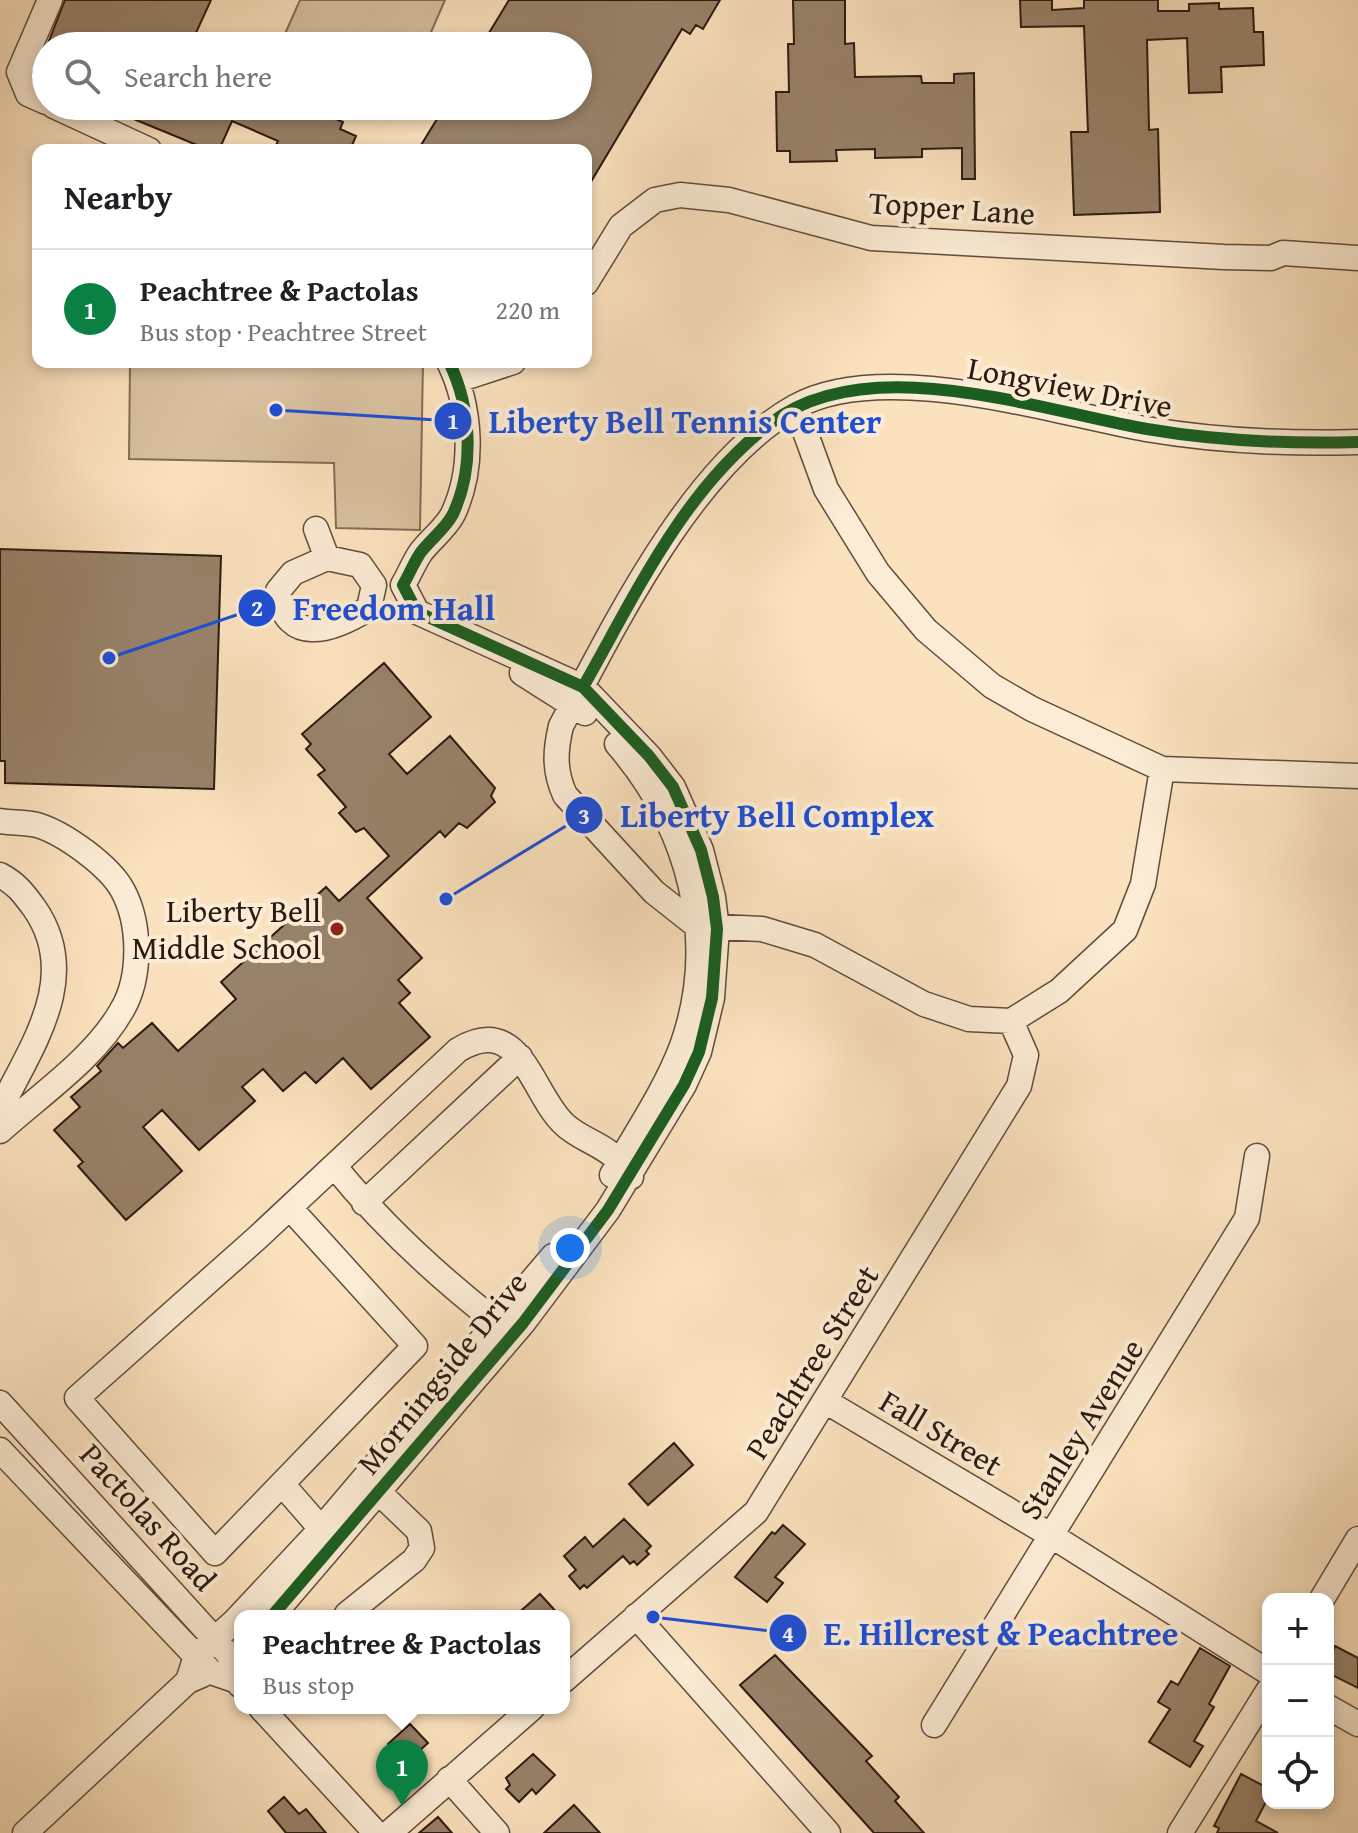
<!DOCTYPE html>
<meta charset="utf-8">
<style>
body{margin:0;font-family:"Gentium Book Plus",serif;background:#f2f2f2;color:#202124}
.controls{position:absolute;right:24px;bottom:24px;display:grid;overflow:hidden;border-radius:16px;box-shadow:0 4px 12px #0003}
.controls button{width:72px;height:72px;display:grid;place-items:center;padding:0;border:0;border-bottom:2px solid #e0e0e0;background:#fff;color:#202124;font:40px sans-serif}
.you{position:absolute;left:570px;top:1248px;width:28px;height:28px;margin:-20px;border:6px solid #fff;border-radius:50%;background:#1a73e8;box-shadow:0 0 0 12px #1a73e833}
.badge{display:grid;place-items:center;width:52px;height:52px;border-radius:50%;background:#0b8043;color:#fff;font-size:26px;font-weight:700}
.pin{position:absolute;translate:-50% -66px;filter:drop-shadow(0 2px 4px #0008)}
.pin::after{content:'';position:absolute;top:42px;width:28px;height:24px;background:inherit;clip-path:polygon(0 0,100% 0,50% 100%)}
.popup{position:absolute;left:234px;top:1610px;width:336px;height:104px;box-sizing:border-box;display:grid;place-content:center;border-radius:16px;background:#fff;filter:drop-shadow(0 2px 6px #0005);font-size:26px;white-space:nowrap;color:#757577}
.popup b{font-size:30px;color:#202124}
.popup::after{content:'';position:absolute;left:50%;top:100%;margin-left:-16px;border:16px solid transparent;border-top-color:#fff}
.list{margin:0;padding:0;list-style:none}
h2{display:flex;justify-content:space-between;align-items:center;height:104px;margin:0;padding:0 32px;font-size:34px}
h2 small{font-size:26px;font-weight:400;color:#757577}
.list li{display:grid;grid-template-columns:52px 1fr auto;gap:24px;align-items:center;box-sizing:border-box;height:120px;padding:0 32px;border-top:2px solid #e0e0e0}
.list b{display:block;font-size:30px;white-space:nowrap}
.list p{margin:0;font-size:26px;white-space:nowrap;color:#757577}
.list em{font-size:26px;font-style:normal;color:#757577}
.icon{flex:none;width:44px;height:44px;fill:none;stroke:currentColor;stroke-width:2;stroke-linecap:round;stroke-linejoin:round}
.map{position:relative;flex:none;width:1358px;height:1833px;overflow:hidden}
.search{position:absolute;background:#fff;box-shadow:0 4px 12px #0003;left:32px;top:32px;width:560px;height:88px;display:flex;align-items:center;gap:20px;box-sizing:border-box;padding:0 28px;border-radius:44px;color:#757577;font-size:30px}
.panel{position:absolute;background:#fff;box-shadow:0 4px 12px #0003;left:32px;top:144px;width:560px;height:224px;border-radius:16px}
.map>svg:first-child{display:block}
.garden{fill:#d8c0a0;stroke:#826d58;stroke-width:2}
.building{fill:#98826a;stroke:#2c1a10;stroke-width:2}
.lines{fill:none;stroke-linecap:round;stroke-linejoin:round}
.minor-casing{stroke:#604c3c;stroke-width:27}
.minor{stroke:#fcecd5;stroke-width:24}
.cycleway-casing{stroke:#fcecd5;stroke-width:17}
.cycleway{stroke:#1b5e20;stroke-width:12}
.poi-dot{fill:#8f2418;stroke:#fcecd5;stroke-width:3}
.labels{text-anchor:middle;stroke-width:8;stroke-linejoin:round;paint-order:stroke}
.street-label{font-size:32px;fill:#2c1a10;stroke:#fcecd5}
.poi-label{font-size:32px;fill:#2c1a10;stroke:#fcecd5;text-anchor:end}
.leader{fill:none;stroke:#1d4ed8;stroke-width:3}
.callout-dot{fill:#1d4ed8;stroke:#fcecd5;stroke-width:3}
.mark-label{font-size:24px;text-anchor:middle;font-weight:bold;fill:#fff}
.callout-label{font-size:34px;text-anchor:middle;font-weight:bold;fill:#1d4ed8;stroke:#fcecd5;stroke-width:8;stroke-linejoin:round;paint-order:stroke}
</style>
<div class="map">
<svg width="1358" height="1833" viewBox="0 0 1358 1833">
<rect width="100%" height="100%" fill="#fbe2be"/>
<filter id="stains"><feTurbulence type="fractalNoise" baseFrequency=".0025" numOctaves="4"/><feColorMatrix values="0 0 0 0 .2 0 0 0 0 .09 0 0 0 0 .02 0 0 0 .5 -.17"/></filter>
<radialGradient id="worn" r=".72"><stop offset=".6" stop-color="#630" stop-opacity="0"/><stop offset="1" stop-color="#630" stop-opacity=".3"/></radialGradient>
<path class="garden" d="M300 0H445L425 46H306L284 36Z
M130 362H423L420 530 336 528 334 463 129 459Z"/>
<path class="building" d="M65 0H211L190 46H47Z
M509 0H720L703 29 696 25 690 34 682 29 586 190V150H418L445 106H578V46H481Z
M793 0H845V44L854 43 855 77 921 76 922 83H954V74L974 73 975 179H962V148L922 149V157L875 158V149L836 150 837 161 790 162V151H777L776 92H789L788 44H794Z
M1020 0H1052V10L1084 8V0H1158V11H1189V4L1219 3V9L1253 8 1254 32H1263L1264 65 1221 67 1222 92 1189 93 1187 38 1147 40 1149 130 1158 129 1160 212 1074 215 1071 132H1088L1084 26 1021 27Z
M102 106H306L343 122 340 129 356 136 350 150H274L278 141 232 121 219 150H209Z
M0 549 221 556 214 789 5 783V761H0Z
M384 663 431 717 389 754 407 774 450 736 495 788 491 796 495 802 467 828 459 823 445 837 440 831 367 898 422 958 398 980 410 993 399 1003 430 1037 371 1089 343 1058 316 1083 305 1072 283 1091 263 1069 242 1087 255 1101 199 1150 162 1110 143 1127 182 1171 126 1220 78 1166 83 1162 54 1130 80 1107 71 1097 101 1071 97 1066 118 1043 123 1048 152 1023 178 1051 236 999 221 982 326 887 339 901 389 856 364 828 356 832 339 813 346 807 318 775 325 770 306 749 311 744 302 734Z
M674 1443 693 1465 648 1505 629 1484Z
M624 1519 651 1546 646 1551 649 1554 637 1565 634 1561 630 1564 623 1556 587 1588 584 1585 580 1589 569 1576 576 1570 564 1556 585 1537 593 1547Z
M783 1525 805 1544 775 1577 783 1583 767 1602 735 1577 772 1532 775 1534Z
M540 1594 560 1616H515Z
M1335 1646 1358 1658V1688L1328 1673V1661Z
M1200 1648 1230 1666 1209 1704 1214 1707 1194 1741 1203 1746 1190 1767 1149 1742 1170 1709 1158 1702 1171 1681 1178 1685Z
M775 1655 872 1756 866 1761 899 1797 895 1801 924 1833H874L740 1685Z
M410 1724 428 1743 406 1763 388 1744Z
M533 1754 555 1775 536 1794 532 1789 519 1802 506 1789 510 1785 506 1778Z
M1241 1774 1268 1788V1798L1256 1821 1278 1833H1217L1219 1828 1214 1826Z
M284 1797 299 1814 306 1809 326 1833H286L268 1811Z
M574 1805 600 1833H544Z
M438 1817 452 1833H419Z"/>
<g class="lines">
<g class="minor-casing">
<path id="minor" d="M46 102 28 94 19 72 50 0
M54 106 149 150
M586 283 621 226 655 200 680 195 729 200 871 238 1224 257 1271 258 1283 253 1358 258
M458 380 513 362
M796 407 826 489 878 573 926 630 992 686 1032 709 1162 769 1358 776
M316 529 327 558
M327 558 360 565 374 585 369 608C334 630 286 648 278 591L293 573Z
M522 673 585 713
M1162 769 1143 884 1125 930 1059 991 1011 1021 969 1019 924 1004 815 945 762 929 697 926 654 892 565 795C554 771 555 751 561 726 615 624 693 464 795 407 882 358 1053 412 1146 429 1216 441 1287 444 1358 442
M0 821C12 823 26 822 37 825 64 833 110 866 123 891 141 925 141 978 122 1010 95 1058 41 1094 0 1131
M0 875C17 884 24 894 35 909 82 978 31 1046 0 1110
M335 1167C383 1226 435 1274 495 1321L509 1322
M612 1175C636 1133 665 1091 682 1046 720 939 689 827 617 744
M364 1203 520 1057
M290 1208 415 1346 215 1553 77 1398 257 1238 458 1050C521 1012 531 1093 564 1124 577 1137 596 1142 611 1154 618 1160 625 1170 631 1177
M825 1401 1052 1536 1268 1672
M0 1403 229 1655 240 1685
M0 1450 211 1672 237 1681
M283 1485 330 1539
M1322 1599 1358 1539
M347 1614 414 1560 422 1548 419 1531 369 1483
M272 1616 523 1323 608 1210 684 1085 699 1052 712 998 717 929 713 897 701 850 673 787 649 756 583 687 417 612 403 585C409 575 414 562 421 552 431 539 446 528 453 514 475 467 471 407 449 362
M636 1616 828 1833
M564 1680 756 1512 1019 1086 1026 1055 1011 1021
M188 1681 196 1656 235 1621 321 1529 553 1256
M1328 1707 1358 1724
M261 1708 376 1833
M934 1725 1247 1218 1257 1156
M449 1779 497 1833
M25 1833 188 1681 202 1675
M389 1833 532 1708
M1180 1833 1268 1691"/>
</g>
<use href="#minor" class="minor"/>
<g class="cycleway-casing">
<path id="cycleway" d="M583 687C636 594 683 490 771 423 868 349 1038 410 1147 429 1217 441 1287 444 1358 442
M272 1616 523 1323 608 1210 684 1085 699 1052 712 998 717 929 713 897 701 850 673 787 649 756 583 687 417 612 403 585C409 575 414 562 421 552 431 539 446 528 453 514 475 467 471 407 449 362"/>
</g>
<use href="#cycleway" class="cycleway"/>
</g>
<circle class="poi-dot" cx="337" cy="929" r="8"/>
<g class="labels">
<g class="street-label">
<text transform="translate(952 208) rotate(4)" y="11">Topper Lane</text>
<text transform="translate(1070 387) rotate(11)" y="11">Longview Drive</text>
<text transform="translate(812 1362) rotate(-58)" y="11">Peachtree Street</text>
<text transform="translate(442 1373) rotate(-51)" y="11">Morningside Drive</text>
<text transform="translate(1081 1429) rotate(-58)" y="11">Stanley Avenue</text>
<text transform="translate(941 1433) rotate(31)" y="11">Fall Street</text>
<text transform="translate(148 1517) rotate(48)" y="11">Pactolas Road</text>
</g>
<g class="poi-label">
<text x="321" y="922">Liberty Bell<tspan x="321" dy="37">Middle School</tspan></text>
</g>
</g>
<path class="leader" d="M276 410L453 421M109 658L257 608M446 899L584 815M653 1617L788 1633"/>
<g class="callout-dot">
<circle cx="276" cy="410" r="8"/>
<circle cx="109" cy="658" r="8"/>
<circle cx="446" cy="899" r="8"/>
<circle cx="653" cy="1617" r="8"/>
<circle cx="453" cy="421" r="20"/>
<circle cx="257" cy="608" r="20"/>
<circle cx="584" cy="815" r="20"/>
<circle cx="788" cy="1633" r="20"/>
</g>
<g class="mark-label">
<text x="453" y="429">1</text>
<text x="257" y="616">2</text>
<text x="584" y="824">3</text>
<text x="788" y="1642">4</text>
</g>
<g class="callout-label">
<text x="685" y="433">Liberty Bell Tennis Center</text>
<text x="394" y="620">Freedom Hall</text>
<text x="777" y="827">Liberty Bell Complex</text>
<text x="1001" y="1645">E. Hillcrest &amp; Peachtree</text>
</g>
<rect width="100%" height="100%" filter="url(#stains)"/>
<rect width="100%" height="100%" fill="url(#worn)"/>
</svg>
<div class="controls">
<button>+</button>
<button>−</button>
<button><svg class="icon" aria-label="locate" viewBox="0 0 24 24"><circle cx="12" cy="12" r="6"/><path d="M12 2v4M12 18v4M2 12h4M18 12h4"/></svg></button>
</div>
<div class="you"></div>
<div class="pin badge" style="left:402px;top:1806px">1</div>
<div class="popup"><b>Peachtree &amp; Pactolas</b>Bus stop</div>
<div class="search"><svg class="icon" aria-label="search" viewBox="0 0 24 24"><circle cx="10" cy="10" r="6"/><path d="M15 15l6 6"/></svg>Search here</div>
<section class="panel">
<h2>Nearby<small></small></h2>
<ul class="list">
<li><span class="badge">1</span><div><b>Peachtree &amp; Pactolas</b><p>Bus stop · Peachtree Street</p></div><em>220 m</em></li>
</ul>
</section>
</div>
